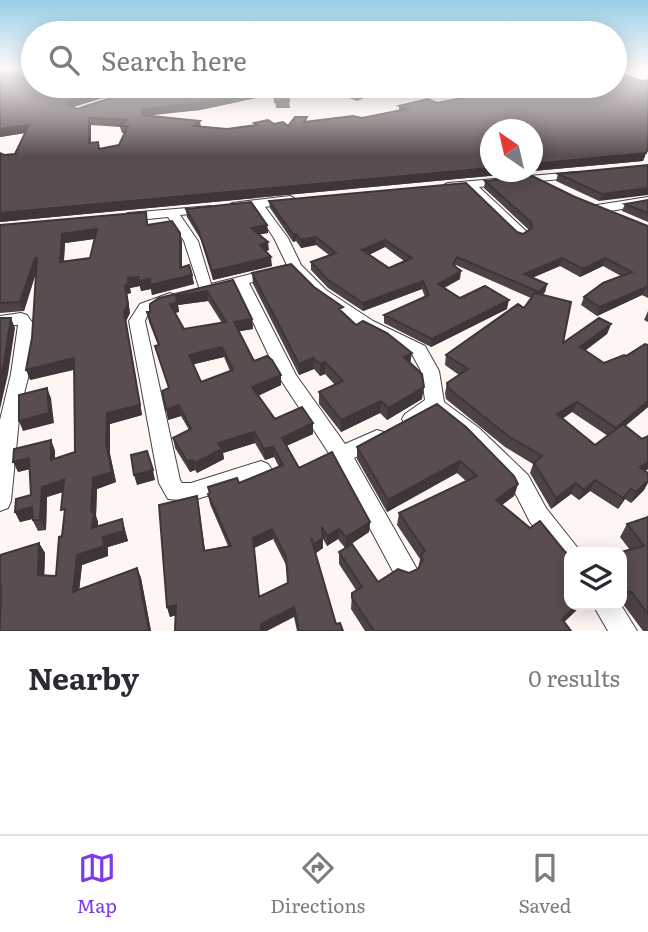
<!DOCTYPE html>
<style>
body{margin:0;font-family:Literata,serif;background:#f7f7f7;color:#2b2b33}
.controls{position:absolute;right:21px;bottom:21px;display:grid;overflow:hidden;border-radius:14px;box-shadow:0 4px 18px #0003}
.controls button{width:63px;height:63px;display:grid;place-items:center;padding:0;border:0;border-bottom:2px solid #e1e1e2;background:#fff;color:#2b2b33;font:35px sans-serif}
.compass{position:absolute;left:480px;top:119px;width:63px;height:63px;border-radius:50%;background:#fff;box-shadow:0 4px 18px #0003;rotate:326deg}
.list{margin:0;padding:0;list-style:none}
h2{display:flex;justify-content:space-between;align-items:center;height:91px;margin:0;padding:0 28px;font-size:30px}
h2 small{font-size:23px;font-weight:400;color:#7c7c81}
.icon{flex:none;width:38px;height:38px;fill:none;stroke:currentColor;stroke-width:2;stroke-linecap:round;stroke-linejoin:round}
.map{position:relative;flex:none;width:648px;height:631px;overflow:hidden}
.search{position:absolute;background:#fff;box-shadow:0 4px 18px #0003;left:21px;right:21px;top:21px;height:77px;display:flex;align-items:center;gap:18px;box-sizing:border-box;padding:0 24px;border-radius:38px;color:#7c7c81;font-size:26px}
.sheet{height:203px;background:#fff}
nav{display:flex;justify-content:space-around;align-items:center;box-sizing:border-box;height:98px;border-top:2px solid #e1e1e2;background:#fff;font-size:19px;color:#7c7c81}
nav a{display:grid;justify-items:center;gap:4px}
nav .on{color:#7c3aed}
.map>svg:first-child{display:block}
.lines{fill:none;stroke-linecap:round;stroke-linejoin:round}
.street-casing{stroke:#434343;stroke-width:2}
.street{fill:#fff;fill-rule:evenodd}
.wall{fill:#4d4245;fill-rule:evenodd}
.shaded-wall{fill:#3e3638}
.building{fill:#594d50;stroke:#3e3638;stroke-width:2;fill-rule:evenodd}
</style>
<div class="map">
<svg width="648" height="631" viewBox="0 0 648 631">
<rect width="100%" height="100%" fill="#fff6f4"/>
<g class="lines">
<g class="street-casing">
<path id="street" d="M576 172 580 173V177L479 187 527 232 528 235 522 239 517 238 467 188 448 189 442 186 448 183Z
M290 196 294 198V202L265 207 288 238 301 265 326 290 373 321 425 346 439 371 444 402 479 428 528 475 546 508 577 547 580 552H569V566L561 563 530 522 512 487 465 438 434 413C424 420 417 428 405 424L402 419 405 414 425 400 421 371 412 354 361 329 316 296 292 272 249 283 296 375 345 444 377 430 384 432 387 438 384 444 354 458 418 571 415 579 406 583 397 579 334 461 279 377 236 286 206 294 201 293 184 241 168 217 128 221 122 217 128 213 211 206V212L180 215 198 241 211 284 287 265 274 238 254 208 232 211 226 207 232 203Z
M648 197V205L597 213 591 209 597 205Z
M170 293 175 295 178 298C166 308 151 304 145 321L180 480 182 483H191L261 461 268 464 272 470 268 476 191 501 168 499 159 483 129 321 140 304Z
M21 313 27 315 34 325 29 374 20 409 11 501 8 508 0 511V420L11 374 18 325 0 326V316Z
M593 605H621L637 631H608Z"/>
</g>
<use href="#street" class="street"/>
</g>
<path class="wall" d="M648 80V152L647 151 643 161 533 171V130L491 172H531L0 222 4 155 15 154 25 133 0 137 33 86H141L73 107 77 109 149 86H403L381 90 357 101 322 88 288 94 290 108H276L274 94 200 110 146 116 200 121 201 127 227 129 254 126V123L288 126 307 122 362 118 399 110V106L437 103 487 93 436 88 423 91 412 86H615ZM91 125 120 127 122 133H125L119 145 99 149 91 143Z
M648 165 599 201 556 181 558 174Z
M485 181 575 197 648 226V298L642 295 597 316 581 305 584 297 621 276 603 266 580 277 560 266 532 278 547 284 545 292 542 295 563 343 611 324 607 334 585 351 604 363 626 356 648 345V407L625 426 648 469 645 471 648 473V483L644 490 631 503 625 499 618 509 590 491 579 500 571 494 551 509 530 473 533 464 505 447 446 399 445 393 447 383 459 375 445 365 446 355 524 308 531 298 456 265 455 267 460 279 444 288 460 298 507 309 431 347 384 323V315L425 297 422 289 363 311 328 288 311 270V262L329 255 316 245 301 248 296 241 293 242 270 208 269 201 523 234 529 230 484 188ZM385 247 404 261 389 268 369 255ZM572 412 608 436 595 445 562 419Z
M648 200V222L622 211 625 204Z
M186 209 267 225 268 233 259 234 269 250 266 251 272 266 213 280 201 240 187 217Z
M148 221V224L180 233 182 242V267L192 275 194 284 152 295 151 289 141 291 140 286 130 288 131 293 127 294 130 313 126 321 142 415 110 424V454L116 482 97 489 96 516 98 522V526L122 519 128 541 108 547V556L82 565 79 589 137 568 141 578 151 631H0L39 543 45 553 44 576H56L65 516 63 492 47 497 46 530 38 531 32 519 20 522 15 512 31 495 30 469 18 472 51 440 55 451V458L75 452 74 369 30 380 36 272 24 311 0 313V225ZM95 239 90 258 64 262 65 243Z
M252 273 314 287 356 325 411 363 422 399 387 420 380 413 341 432 319 404V392L335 385 325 374 320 376 314 369 299 375 253 284Z
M233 280 252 319 253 329 239 331 254 361 281 385 258 396 275 419 313 434 286 446 299 468 370 522 369 532 345 548 338 539 327 546 323 539V548L315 553 336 624 343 631H297L294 617 176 615 170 617 167 607 197 496 205 550 228 546 210 504 208 494 239 483 279 467 274 457 265 460 255 443 223 453 224 459 197 473 195 470 190 472 175 448 173 438 189 430 181 416 168 420 169 389 158 356 155 346 158 345 149 322 147 312ZM208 301 222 323 184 329 175 313 179 312 178 305ZM224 357 230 371 201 382 193 364ZM273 539 287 567 288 583 259 596 254 548Z
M648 311V322L644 320Z
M437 404 518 484 514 496 502 505 564 623 571 631H365L351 609 352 593 356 590 339 564V552L378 582 409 573 418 569 420 559 397 525 399 513 466 481 457 473 387 512 357 459V447Z
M648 515V631H643L623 604H622V552L630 550 620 537 627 524 647 517Z"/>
<path class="shaded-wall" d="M120 86H141L70 108 67 105 68 102Z
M299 86H322V88L288 94 287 88Z
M377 86H403L381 90 357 101V94Z
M424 86H437L436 88 423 91Z
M274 88V94L200 110 142 115V109Z
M89 118 91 125V151L89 143Z
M29 125 32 132 0 137V129Z
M648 147 643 161 533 171V164Z
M491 168V172H531L0 222V213Z
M648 188V195L599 201 602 194Z
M267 225 268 233 252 236 251 228Z
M97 229 100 238 65 243 63 271 60 262 62 234Z
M180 233 182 242V277L180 268Z
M293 234H296V241L293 242Z
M316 237V245L301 248 300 240Z
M385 240V247L362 258V250Z
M268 242 269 250 260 253V245Z
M271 257 272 266 213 280 212 271Z
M35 258 38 267 24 311 20 302Z
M562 258 560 266 522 282 524 274Z
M605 258 603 266 580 277 583 269Z
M461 271 460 279 437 292 438 284Z
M192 275 194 284 152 295 151 289 141 291 139 281 150 279Z
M138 277 140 286 130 288 131 293 127 294 130 313 126 321 142 415 110 424V454L116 482 97 489 96 516 98 522 96 538 92 528 91 512 93 478 106 444 107 413 124 312 125 285 128 278Z
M423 281 422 289 363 311V303Z
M547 284 545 292 536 301 539 292Z
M646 287 642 295 597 316 600 307Z
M207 291 208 301 178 305 179 312 172 313 170 304 176 296Z
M509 300 507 309 431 347 432 339Z
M11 318 15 328 8 374 0 409V378Z
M252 319 253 329 235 332 234 322Z
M611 324 607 334 576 357 580 347Z
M222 347 224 357 191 365 189 355Z
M412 353 410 365 404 357Z
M74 358 78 369 30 380 26 370Z
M313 358 314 369 299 375V364Z
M325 362V374L320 376V364Z
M281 375V385L253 398 252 387Z
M424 387 422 399 387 420 388 408Z
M47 388 51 398 54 423 23 431 19 421Z
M381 401 380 413 341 432V420Z
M648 401V407L611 438 616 428Z
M577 402 572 412 553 425 557 414Z
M179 405 181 416 168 420 166 410Z
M313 423V434L282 448V438Z
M254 432 255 443 223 453 224 459 197 473 195 463 218 443Z
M51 440 55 451V470L51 460Z
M273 447 274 457 265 460 264 449Z
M29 458 34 468 18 472 13 462Z
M193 460 195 470 190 472 187 461Z
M460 461 457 473 387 512 388 500Z
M648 462V469L634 478 640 467Z
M153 470 155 480 137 485 134 475Z
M64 480 69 490 47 497 46 530 40 520 42 487Z
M595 480 590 491 579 500 584 490Z
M648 481 644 490 631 503 636 492Z
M576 483 571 494 551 509 556 498Z
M518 484 514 496 492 512 496 500Z
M631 489 625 499 618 509 623 498Z
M197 496 199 506 206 561 204 551Z
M32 507 37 518 20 522 15 512Z
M122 519 128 541 108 547V556L82 565 78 602 73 592 77 555 103 537Z
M370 522 369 532 345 548 346 537Z
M272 529 273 539 254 548 253 538Z
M339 529 338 539 327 546V536Z
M323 538V548L315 554 314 544Z
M39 543 45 553 44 585 38 575Z
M137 568 141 578 151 631H149Z
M176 605 179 614 170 617 167 607Z
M577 605H582L555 631 562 619Z
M294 607V617L267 631H261V624Z"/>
<path class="building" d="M0 68H33V86H120L68 102 67 105 77 109 149 86H299L287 88 289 101 275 102 274 88 200 103 142 109V115L200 121 194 126 227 129 257 125 254 123 268 120 274 124 283 122 288 126 295 117H307L304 122 353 116 362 118 407 109 399 106 428 99 437 103 510 89 478 86H615V72L642 81 648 80V147L646 153 533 164V130H491V168L0 213V153L4 155 15 154 29 125 0 129ZM89 118 126 120 120 126H128L119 145 99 149 98 142 89 143Z
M333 86H377L357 94Z
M648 165V188L602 194 558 174Z
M532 176 575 197 648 226V288L646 287 600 307 584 297 603 283 632 272 605 258 583 269 562 258 524 274 547 284 539 292 457 257 453 265 461 271 438 284 460 298 485 286 509 300 432 339 384 315 429 295 423 281 363 303 328 280 311 262 336 253 316 237 300 240 296 234H293L269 201 466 183 517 232 523 234 532 228 531 222 485 181ZM385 240 412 258 389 268 362 250Z
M648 200V213L625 204Z
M251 202 267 225 251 228 268 242 260 245 271 257 212 271 199 232 186 209Z
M146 212 147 225 172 221 180 233V268L189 265 192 275 150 285V279L139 281 138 277 128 278V284L125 285 128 304 124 312 140 405 107 413 106 444 112 472 93 478 91 512H94L92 528 122 519 124 531 103 537 104 546 77 555 73 592 137 568 149 631H0L1 587 0 588V555L39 543 38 575 56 576 59 537 62 536 65 509 61 510 64 480 42 487 40 520H33L32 507 15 512 16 499 31 495 29 458 13 462 14 449 51 440V460L75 452 74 358 26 370 32 338 37 258H35L20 302 0 303V225ZM97 229 90 258 60 262 62 234Z
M291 264 314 287 343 307 339 309 356 325 363 321 387 333 412 353 404 357 422 374 424 387 388 408 381 401 341 420 319 392 343 381 325 362 320 364 313 358 299 364 252 273Z
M233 280 252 319 234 322 254 361 267 356 272 360 281 375 252 387 275 419 302 407 313 423 282 438 299 468 332 452 370 522 346 537 339 529 327 536 322 527 323 538 314 544 311 538 336 624 340 623 343 631H299L294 607 261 624V631H175L176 605 167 607 159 505 197 496 204 551 231 546 208 494 210 493 208 487 237 478 239 483 283 465 273 447 264 449 254 432 218 443 222 449 195 463 193 460 187 461 173 438 191 429 179 405 166 410 162 391 169 388 155 346 159 345 147 312H150V304L159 298ZM207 291 226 322 184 329 170 304 177 303 176 296ZM222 347 233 370 201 382 189 355ZM272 529 286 557 288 583 259 597 253 538Z
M535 293 571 302 563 343 599 318 611 324 580 347 604 363 624 355 626 356 645 344 648 345V401L616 428 577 402 557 414 595 445 623 424 642 439 648 436V462L640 467 648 473V481L636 492 631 489 623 498 595 480 584 490 576 483 556 498 534 463 542 456 508 436 448 388 447 383 468 369 446 355 518 304 524 308Z
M0 318H11L4 363 0 378Z
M47 388 49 413 19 421V395Z
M437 404 466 427 514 476 518 484 496 500 530 528 540 521 565 552 569 554V605H577L562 619 571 631H374L352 598V593L362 587 339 552 352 544 378 582 398 569 409 573 418 569 423 560 421 555 425 551 399 513 477 476 460 461 388 500 357 447Z
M147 451 153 470 134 475 131 455Z
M648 517V614L631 592 622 591 621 552 644 546 627 524Z"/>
<linearGradient id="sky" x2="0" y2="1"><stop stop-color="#96cee8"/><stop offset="0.44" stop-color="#fffbfa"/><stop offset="1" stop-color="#fffbfa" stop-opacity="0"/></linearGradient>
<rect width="648" height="156" fill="url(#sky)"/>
</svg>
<div class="controls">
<button><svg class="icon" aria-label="layers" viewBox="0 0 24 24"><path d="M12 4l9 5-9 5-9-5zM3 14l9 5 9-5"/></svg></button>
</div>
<svg class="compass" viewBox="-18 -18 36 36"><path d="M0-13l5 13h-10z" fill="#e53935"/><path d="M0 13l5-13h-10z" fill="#7c7c81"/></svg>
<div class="search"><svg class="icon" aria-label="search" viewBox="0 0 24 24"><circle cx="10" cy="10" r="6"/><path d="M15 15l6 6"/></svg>Search here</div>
</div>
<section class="sheet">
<h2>Nearby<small>0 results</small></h2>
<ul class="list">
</ul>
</section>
<nav>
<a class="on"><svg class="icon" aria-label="map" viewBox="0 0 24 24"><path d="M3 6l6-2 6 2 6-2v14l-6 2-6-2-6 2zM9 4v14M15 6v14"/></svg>Map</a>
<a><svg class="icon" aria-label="directions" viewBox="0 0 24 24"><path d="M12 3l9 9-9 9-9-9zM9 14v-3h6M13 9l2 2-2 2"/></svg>Directions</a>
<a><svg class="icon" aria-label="saved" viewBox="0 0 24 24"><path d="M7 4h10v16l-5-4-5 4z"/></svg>Saved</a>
</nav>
